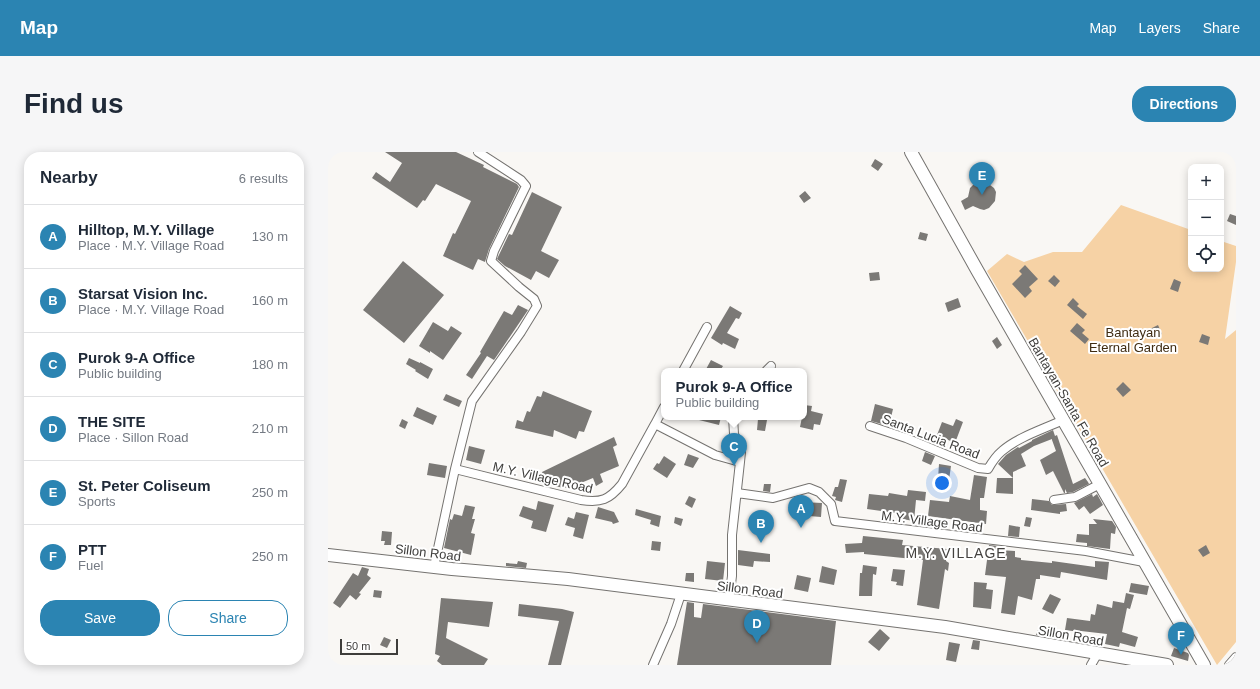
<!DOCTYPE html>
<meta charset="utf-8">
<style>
body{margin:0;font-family:Arial,sans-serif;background:#f6f6f7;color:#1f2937}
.controls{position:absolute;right:12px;top:12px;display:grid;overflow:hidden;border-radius:8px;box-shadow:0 2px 10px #0003}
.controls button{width:36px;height:36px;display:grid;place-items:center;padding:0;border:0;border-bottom:1px solid #e0e1e3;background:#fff;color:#1f2937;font:20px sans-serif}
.scale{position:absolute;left:12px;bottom:10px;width:58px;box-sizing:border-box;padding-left:4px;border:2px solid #3e3d3b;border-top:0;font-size:11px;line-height:14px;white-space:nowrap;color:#3e3d3b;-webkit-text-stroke:3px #fff;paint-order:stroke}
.you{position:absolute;left:614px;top:331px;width:14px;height:14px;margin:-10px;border:3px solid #fff;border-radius:50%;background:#1a73e8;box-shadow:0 0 0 6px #1a73e833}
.badge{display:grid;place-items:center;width:26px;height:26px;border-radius:50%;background:#2b84b2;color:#fff;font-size:13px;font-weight:700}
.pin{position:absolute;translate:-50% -33px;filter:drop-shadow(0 1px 2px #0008)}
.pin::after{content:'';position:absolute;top:21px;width:14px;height:12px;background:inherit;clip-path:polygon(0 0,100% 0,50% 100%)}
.popup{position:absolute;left:333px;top:216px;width:146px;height:52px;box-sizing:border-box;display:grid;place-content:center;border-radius:8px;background:#fff;filter:drop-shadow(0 1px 3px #0005);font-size:13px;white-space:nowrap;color:#747a83}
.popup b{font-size:15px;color:#1f2937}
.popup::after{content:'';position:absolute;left:50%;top:100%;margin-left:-8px;border:8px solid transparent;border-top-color:#fff}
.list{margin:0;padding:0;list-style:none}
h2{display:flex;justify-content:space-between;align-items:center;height:52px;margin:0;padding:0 16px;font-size:17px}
h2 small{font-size:13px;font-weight:400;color:#747a83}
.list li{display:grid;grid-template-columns:26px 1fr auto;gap:12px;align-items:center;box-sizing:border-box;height:64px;padding:0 16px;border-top:1px solid #e0e1e3}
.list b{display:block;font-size:15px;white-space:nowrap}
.list p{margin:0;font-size:13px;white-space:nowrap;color:#747a83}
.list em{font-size:13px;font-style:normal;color:#747a83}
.actions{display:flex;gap:8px;padding:12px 16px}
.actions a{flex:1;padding:9px 0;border:1px solid #2b84b2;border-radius:16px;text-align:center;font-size:14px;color:#2b84b2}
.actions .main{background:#2b84b2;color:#fff}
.icon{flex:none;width:22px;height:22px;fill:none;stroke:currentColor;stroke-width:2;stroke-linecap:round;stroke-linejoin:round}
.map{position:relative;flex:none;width:908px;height:513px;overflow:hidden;border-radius:16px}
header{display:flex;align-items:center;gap:24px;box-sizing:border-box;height:56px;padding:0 20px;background:#2b84b2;color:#fff}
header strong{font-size:19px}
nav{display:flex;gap:22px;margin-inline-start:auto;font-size:14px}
.intro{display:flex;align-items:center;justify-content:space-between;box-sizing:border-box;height:96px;padding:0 24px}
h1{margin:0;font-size:28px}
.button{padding:10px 18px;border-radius:16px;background:#2b84b2;color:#fff;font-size:14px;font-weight:700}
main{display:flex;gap:24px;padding:0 24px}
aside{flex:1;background:#fff;border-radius:16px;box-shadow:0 2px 10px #0003}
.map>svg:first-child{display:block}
.green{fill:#f6d2a5}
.building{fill:#7b7976}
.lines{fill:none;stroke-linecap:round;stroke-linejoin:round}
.minor-casing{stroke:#757370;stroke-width:10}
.secondary-casing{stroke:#757370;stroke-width:14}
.minor{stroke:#fff;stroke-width:8}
.secondary{stroke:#fff;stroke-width:12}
.labels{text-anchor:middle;stroke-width:4;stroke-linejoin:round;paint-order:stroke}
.park-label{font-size:13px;fill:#3f2c12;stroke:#fff}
.street-label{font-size:13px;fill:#3e3d3b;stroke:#fff}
.neighbourhood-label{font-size:14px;letter-spacing:1px;fill:#43413f;stroke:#fff}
</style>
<header>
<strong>Map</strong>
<nav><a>Map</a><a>Layers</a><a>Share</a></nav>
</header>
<div class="intro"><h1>Find us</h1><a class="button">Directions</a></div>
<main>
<aside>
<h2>Nearby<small>6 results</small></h2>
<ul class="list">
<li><span class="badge">A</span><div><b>Hilltop, M.Y. Village</b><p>Place · M.Y. Village Road</p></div><em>130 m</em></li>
<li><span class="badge">B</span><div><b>Starsat Vision Inc.</b><p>Place · M.Y. Village Road</p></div><em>160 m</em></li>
<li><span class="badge">C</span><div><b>Purok 9-A Office</b><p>Public building</p></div><em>180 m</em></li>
<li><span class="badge">D</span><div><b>THE SITE</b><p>Place · Sillon Road</p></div><em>210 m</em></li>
<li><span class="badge">E</span><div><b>St. Peter Coliseum</b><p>Sports</p></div><em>250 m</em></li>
<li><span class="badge">F</span><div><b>PTT</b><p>Fuel</p></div><em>250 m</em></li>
</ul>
<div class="actions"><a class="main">Save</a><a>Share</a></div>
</aside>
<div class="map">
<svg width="908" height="513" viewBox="0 0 908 513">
<rect width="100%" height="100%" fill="#f9f7f4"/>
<path class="green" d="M793 53 863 78V117H893V89L908 94V110L897 187 908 178V490L889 513 659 119 679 102 696 110 725 100H754Z"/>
<path class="building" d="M57 0H128L156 13 155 15 189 32 191 35 161 97 157 110 150 107 145 118 115 104 125 81 127 82 143 49 108 32 97 49 95 48 89 56 44 26 48 20 62 30 74 11Z
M547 7 555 12 550 19 543 14Z
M654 30H658L666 36 668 40 667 49 661 56 656 58 652 57 645 54 637 58 633 49 640 45 642 36 645 33Z
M477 39 483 46 476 51 471 44Z
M204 40 234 55 213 99 231 108 221 126 208 119 203 128 177 114 169 107 181 82 184 83Z
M902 62 908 64V73L899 69Z
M592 80 600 82 598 89 590 87Z
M75 109 116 143 76 191 35 158Z
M697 113 710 127 701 135 704 139 697 146 684 132 694 122 691 119Z
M551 120 552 128 542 129 541 121Z
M726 123 732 129 727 135 720 129Z
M846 127 853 130 850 140 842 137Z
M630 146 633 155 620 160 617 151Z
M745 146 751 152 749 154 759 162 755 167 739 153Z
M190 153 200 158 166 208 159 204 144 227 138 223 153 201 152 200 176 159 184 163Z
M402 154 414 161 411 167 408 166 399 181 411 187 407 197 395 191 394 193 383 186Z
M105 170 120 179 123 174 134 181 115 208 102 199V201L91 194Z
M749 171 757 178 754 181 761 187 757 192 742 179Z
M830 173 834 182 826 186 822 177Z
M874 182 882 185 880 193 871 190Z
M669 185 674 193 669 197 664 189Z
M81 206 92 211V210L105 217 100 227 87 219 88 218 78 212Z
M383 208 395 214 392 219H377Z
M795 230 803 238 795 245 788 237Z
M215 239 264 259 256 280 251 279 248 287 226 278 225 285 187 276 189 268 195 270 199 259 202 260 209 244 213 245Z
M118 242 134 249 131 255 115 248Z
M547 252 565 257 561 274 543 269Z
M476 253 484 254 483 259 495 262 492 273 486 272 485 278 472 275 474 265H476Z
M89 255 109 264 105 273 85 264Z
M367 265H393L391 273 367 267Z
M74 267 80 270 77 277 71 274Z
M430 267 439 268 437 279 429 278Z
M628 267 635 270 627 291 609 283 614 270 625 274Z
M725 278 727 284 729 283 745 332 757 326 760 330 761 332 745 340 739 341 737 337V341H736L725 319 718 323 712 308 728 299 724 288V287L706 294 693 302 698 314 685 320V326L670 312 678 303 690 295 691 296 704 289V288Z
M286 285 289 293 285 295 291 314 272 322 275 330 268 334 265 326 243 335 236 336 212 331 214 320Z
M141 294 157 298 153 312 138 308Z
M597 300 607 304 603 313 594 309Z
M360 302 371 306 365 316 356 313Z
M336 304 348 312 339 326 325 317 329 311 331 312Z
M101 311 119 314 117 326 99 323Z
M611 312 623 314 621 328 610 327Z
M646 323 659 325 656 346H652V358L659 359 658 372 600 364 602 348 621 350 622 344 642 348Z
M669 326H685V342L668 341Z
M512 327 519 328 514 350 507 348 508 345 504 344 507 335H510Z
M436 332H443L442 340 435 339Z
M580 338 598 340 597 349 588 348 586 369 574 367 575 362 539 357 541 342 560 344 561 341 579 344Z
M764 342 765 345 769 342 775 353 762 362 756 354 751 358 746 351Z
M361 344 368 347 364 356 357 352Z
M704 347 721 349 724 353 738 352 739 359 732 360V362L703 358Z
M210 349 226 353 218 380 203 376 205 369 191 364 195 354 208 358Z
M474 350 494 351 493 365 481 364V360H474Z
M137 353 147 355 144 367H147L143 381 147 382 143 403 116 396 122 367 124 368 126 362 134 364Z
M270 355 286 360 291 370 285 372 284 370 267 366Z
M308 357 333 364 331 375 322 372 323 368 307 363Z
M248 360 261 363 255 387 245 384 247 376 237 373 240 365 246 367Z
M347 365 355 367 353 374 346 371Z
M698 365 704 366 702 375 696 374Z
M765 367 784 369 788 375 787 382 783 381 782 397 759 394V391L748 390 749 382 761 383V372H769Z
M681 373 692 375 691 385 680 384Z
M54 379 64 380 63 393H56L57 389H53Z
M535 384 575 388 574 393 619 397 618 409 621 411 620 419 617 417 611 457 589 453 595 408 536 402V400L518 401 517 392 534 391Z
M324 389 333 390 332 399 323 398Z
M661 393 671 394V398L687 399V405L693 406V408L724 411V409L767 415V409L781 410 779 428 733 420 732 426 712 423V427H708L704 448 690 444 687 463 673 461 678 425 657 423Z
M878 393 882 401 875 405 870 398Z
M410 398 442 402V410L426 409 425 415 410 413Z
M190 409 199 411 198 416 178 414V411L189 412Z
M379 409 397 411 395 429 377 427Z
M535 413 549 415 548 423 545 422 544 444H531L532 421H534Z
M494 414 509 418 506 433 491 430Z
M34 415 41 417 39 423 43 426 31 441 33 442 28 448 22 443 12 456 5 451 25 421 30 424Z
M565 417 577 418 575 434 568 433 569 430 563 429Z
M358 421H366V430L357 429Z
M469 423 483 426 480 440 466 437Z
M646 430 659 431 658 437 665 438 663 457 645 455Z
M803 431 821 434 819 443 801 440Z
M46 438 54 439 53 446 45 445Z
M798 441 806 443 802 457 799 456 794 480 810 485 807 495 792 491 791 495 777 492 779 482 753 479 752 480 737 478 739 466 762 469 763 462 767 463 769 452 784 456 785 449 796 451Z
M722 442 733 447 725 462 714 457Z
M113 446 165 450 161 475 120 470 118 486 160 507 156 513H114L109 509 112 504 107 502Z
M359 450 366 451V465L373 466 375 452 508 469 503 513H349Z
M191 452 234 457 246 460 233 513H220L231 469 190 464Z
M711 475 718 477 715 484 708 483Z
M552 477 562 486 551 499 540 490Z
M56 485 63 488 59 496 52 493Z
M645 488 652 489 651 498 643 497Z
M621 490 632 492 628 510 618 508Z
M846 496 860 501 861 503 860 509 843 504Z"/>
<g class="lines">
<g class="minor-casing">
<path id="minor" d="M355 219 379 175
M438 219 443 214
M405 265 406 282 413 300 412 310
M327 272 336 255
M542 274 578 286 650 316 660 317C664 310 668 304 674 299 690 285 716 277 735 268
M127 317 253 348C273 351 281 348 294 332L327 272 387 303 412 310 404 383V424L401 448
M409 341 445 346 481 336 491 340 503 352 507 369 758 399 816 410
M726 348 747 345 772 332
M106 415 127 317 144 249 193 180 209 154 206 147 191 135 163 109 166 99 198 34 193 28 150 0
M325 513 343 472 353 442
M763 513 770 501
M901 513 908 505"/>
</g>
<g class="secondary-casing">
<path id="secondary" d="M583 0 649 118 876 513
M0 403 124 417 240 427 617 475 839 513"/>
</g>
<use href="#minor" class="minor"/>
<use href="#secondary" class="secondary"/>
</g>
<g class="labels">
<g class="park-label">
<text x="805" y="185">Bantayan<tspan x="805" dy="15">Eternal Garden</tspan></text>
</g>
<g class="street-label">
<text transform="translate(741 250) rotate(60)" y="5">Bantayan-Santa Fe Road</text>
<text transform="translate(603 284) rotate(21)" y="5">Santa Lucia Road</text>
<text transform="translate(215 325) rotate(13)" y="5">M.Y. Village Road</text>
<text transform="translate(604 369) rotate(7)" y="5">M.Y. Village Road</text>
<text transform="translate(100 400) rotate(7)" y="5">Sillon Road</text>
<text transform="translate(422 437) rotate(7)" y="5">Sillon Road</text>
<text transform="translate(743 483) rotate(10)" y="5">Sillon Road</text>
</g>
<g class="neighbourhood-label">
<text x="628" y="406">M.Y. VILLAGE</text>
</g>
</g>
</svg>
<div class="controls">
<button>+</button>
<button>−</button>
<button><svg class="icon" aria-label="locate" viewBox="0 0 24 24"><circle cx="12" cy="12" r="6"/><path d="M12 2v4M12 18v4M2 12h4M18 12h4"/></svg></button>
</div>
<div class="scale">50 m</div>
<div class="you"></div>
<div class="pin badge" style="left:473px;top:376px">A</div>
<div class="pin badge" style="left:433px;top:391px">B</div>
<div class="pin badge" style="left:406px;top:314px">C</div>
<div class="popup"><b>Purok 9-A Office</b>Public building</div>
<div class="pin badge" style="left:429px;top:491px">D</div>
<div class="pin badge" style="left:654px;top:43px">E</div>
<div class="pin badge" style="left:853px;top:503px">F</div>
</div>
</main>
